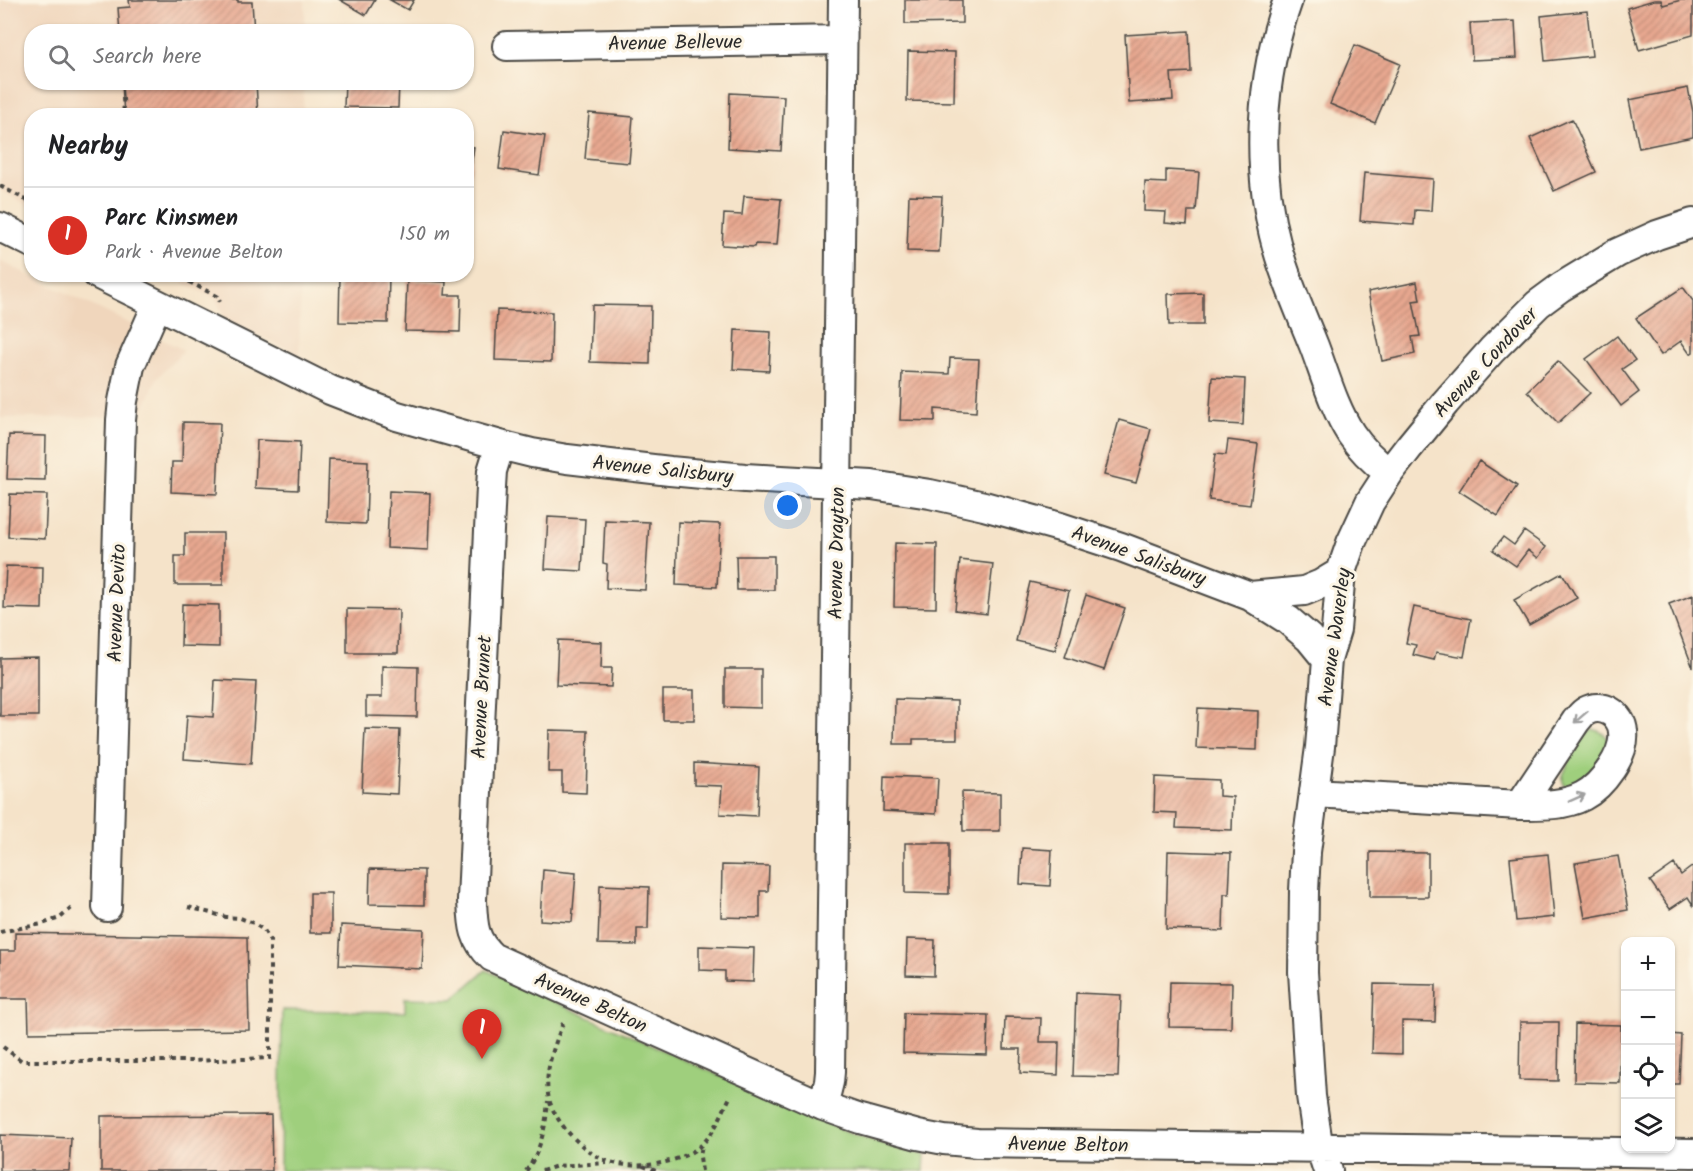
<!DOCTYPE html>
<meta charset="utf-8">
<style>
body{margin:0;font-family:Kalam,sans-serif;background:#f2f2f2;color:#202124}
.controls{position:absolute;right:18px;bottom:18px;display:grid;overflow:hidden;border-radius:12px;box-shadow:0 2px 4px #0004}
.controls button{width:54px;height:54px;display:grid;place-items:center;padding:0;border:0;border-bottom:2px solid #e0e0e0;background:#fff;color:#202124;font:30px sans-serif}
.you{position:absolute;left:788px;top:506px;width:21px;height:21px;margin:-15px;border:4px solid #fff;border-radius:50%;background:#1a73e8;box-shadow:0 0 0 9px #1a73e833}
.badge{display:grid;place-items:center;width:39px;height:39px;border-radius:50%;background:#d93025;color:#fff;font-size:20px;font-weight:700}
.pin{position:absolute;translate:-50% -50px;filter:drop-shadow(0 2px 3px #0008)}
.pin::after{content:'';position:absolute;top:32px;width:21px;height:18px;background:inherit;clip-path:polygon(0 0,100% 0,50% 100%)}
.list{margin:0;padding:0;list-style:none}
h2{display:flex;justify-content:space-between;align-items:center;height:78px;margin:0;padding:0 24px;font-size:26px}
h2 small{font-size:20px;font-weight:400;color:#757577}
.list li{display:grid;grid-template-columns:39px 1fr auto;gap:18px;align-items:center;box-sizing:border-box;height:96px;padding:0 24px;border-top:2px solid #e0e0e0}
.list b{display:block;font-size:22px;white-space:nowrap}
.list p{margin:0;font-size:20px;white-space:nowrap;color:#757577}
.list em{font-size:20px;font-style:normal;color:#757577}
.icon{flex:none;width:33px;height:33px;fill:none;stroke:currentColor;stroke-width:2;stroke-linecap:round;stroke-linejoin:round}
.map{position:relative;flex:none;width:1693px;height:1171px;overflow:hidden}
.search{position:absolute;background:#fff;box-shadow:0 2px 4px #0004;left:24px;top:24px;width:450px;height:66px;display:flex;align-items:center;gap:15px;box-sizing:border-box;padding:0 21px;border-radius:24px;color:#757577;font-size:22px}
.panel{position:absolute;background:#fff;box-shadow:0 2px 4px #0004;left:24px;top:108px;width:450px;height:174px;border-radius:24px}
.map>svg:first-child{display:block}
.built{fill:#f0d6bc}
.green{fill:#9fcf7d;stroke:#657d54;stroke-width:1.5}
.building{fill:url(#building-hatch)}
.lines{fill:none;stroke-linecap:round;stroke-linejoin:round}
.minor-casing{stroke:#494743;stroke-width:32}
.path{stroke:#494743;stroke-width:4;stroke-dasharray:4.5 4.5;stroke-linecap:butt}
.minor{stroke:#fff;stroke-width:28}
.oneway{stroke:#a0a0a0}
.labels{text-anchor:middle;stroke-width:6;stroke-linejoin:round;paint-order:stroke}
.street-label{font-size:20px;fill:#2b2b2b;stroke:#fcf5e5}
</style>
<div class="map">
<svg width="1693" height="1171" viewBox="0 0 1693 1171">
<defs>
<pattern id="building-hatch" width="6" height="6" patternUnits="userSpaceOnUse" patternTransform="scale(1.5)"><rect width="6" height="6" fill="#e8a890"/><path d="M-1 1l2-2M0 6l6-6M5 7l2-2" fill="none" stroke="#bc8976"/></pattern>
</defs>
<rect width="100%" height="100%" fill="#fcf5e5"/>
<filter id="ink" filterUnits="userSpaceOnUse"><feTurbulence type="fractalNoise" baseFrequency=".0167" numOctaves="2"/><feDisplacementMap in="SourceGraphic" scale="12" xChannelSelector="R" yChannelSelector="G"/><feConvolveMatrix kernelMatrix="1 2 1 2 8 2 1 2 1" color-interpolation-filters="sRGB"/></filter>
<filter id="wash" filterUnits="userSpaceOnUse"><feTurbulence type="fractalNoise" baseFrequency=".008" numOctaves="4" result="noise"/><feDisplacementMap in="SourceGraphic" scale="24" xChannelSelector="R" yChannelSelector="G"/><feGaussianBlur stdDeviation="1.35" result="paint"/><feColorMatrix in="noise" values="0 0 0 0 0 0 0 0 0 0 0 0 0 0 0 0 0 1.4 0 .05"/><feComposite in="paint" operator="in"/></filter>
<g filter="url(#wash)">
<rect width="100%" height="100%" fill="#f5e3c9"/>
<path class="built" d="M0 0H305V31L32 32V82L304 83 303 115 32 116 31 207 0 190Z
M0 261 184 350 157 378 140 418 101 417 0 418Z
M168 275H301L299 354 222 319 223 314 216 299Z"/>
<path class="green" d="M1592 730C1600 730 1604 733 1609 740 1608 744 1607 750 1605 754 1601 763 1578 786 1568 788 1562 784 1562 781 1563 775 1570 761 1576 736 1592 730Z
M486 970C562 1006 639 1040 716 1074 783 1105 852 1139 925 1155L924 1171H280L282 1010 405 1012V998L453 999Z"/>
<g id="blocks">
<path class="building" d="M129 0H238V2H252L254 32H120L118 8 130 7Z
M340 0H375L366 15Z
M390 0H414L408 10Z
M905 0H962V23L905 24Z
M1654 0H1661L1663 5 1681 0H1693V35L1639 50 1627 8Z
M1587 11 1592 56 1545 61 1541 16Z
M1515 21 1517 58 1472 60 1470 23Z
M1189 31 1191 72 1171 73 1173 100 1129 103 1125 35Z
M1355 45 1400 64 1375 123 1330 104Z
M908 51 955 52 954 102 907 101Z
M122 82H256L258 116H124Z
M345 82H399L398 108 344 107Z
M1688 88 1693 112V137L1639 148 1629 100Z
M730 93 784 96 781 151 728 148Z
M589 113 633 117 629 163 585 159Z
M1572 119 1596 172 1554 191 1530 138Z
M504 130 545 136 539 175 499 169Z
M466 146 474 147 468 187H466Z
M1166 170 1199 172 1196 211H1188L1187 225 1165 223 1166 212 1144 211 1145 182 1166 183Z
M1364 173 1433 179 1431 211 1415 210 1414 225 1360 221Z
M909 195 942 196 939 252 907 251Z
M744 196 781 199 777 245 755 244 754 247 722 245 724 214 742 215Z
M340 274H389L388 323 339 322Z
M407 280 446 282 445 295H461L460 332 405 331Z
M1417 282 1420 300 1413 301 1420 336 1412 337 1415 354 1382 361 1368 292Z
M1683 287 1693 301V352L1690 354 1681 341 1661 355 1636 318Z
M1203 293V325H1169L1168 294Z
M592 305 651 306 650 364 590 362Z
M497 310 552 312 551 362 495 360Z
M735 330 771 332 769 371 733 369Z
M1617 336 1635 360 1622 369 1639 392 1621 406 1586 359Z
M950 358 979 359 976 412 935 409V421L900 420 902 372 949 374Z
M1558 361 1590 393 1558 423 1527 391Z
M1212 377 1245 379 1243 425 1209 423Z
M1119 420 1151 429 1136 483 1104 475Z
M183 422 220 423 217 494 171 492 172 462H182Z
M9 435 46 436 45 480 7 479Z
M257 440 300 442 298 490 255 488Z
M1228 440 1258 444 1250 505 1209 500 1215 454 1226 455Z
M329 459 368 461 366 524 327 522Z
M1479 461 1517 486 1498 516 1459 491Z
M389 491 430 493 428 550 387 548Z
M10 494 47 495 45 539 8 537Z
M548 517 585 519 582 571 545 569Z
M605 520 649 522 645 590 606 588 607 564 603 563Z
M678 522 720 524 717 587 676 585Z
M1524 531 1546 547 1538 558 1528 550 1516 566 1493 550 1503 537 1514 545Z
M185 533H223V585H175V556H185Z
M895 543 937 544 936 608 894 607Z
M736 556H774V590H737Z
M960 560 993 564 987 614 955 610Z
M6 566 43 567 42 609 4 608Z
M1562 573 1577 598 1529 625 1514 600Z
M1030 582 1069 591 1055 650 1016 641Z
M1086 595 1125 608 1104 670 1065 657Z
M1693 595V668L1669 604Z
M182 604 219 605V647L181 646Z
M1414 607 1471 619 1464 657 1436 652 1434 660 1413 655 1416 645 1406 643Z
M347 609 399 610 398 653H347Z
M558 640 602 642 601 668H612L611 687 556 685Z
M38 657V716H0V658Z
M382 666 418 667 417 717 366 716V697H382Z
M725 669H761V708L725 707Z
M215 680 256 682 251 764 184 759 187 715 213 717Z
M663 690H694V720H663Z
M895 699 957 701V739H913V744H894Z
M1198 708 1258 711 1257 750 1196 748Z
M365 729 400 730 397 794 362 792Z
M549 730 588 731 586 793 562 792V772H548Z
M694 763 759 767 757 816 720 814 722 786 694 785Z
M884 776 938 778 936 814 883 811Z
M1155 777 1219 780V796L1233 797 1232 830 1176 828 1177 813 1154 812Z
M962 792 1000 793V831H963Z
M905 843H949V894L905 893Z
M1022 848 1052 850 1050 886 1020 884Z
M1168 851 1231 853 1229 894H1224L1223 931 1166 929Z
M1370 852 1428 853V897H1370Z
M1548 854 1554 917 1516 921 1510 858Z
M1618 856 1628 910 1585 918 1575 863Z
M1674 864 1681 875 1693 866V905L1688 897 1670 909 1650 881Z
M722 865 769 866 768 891H760V918L721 917Z
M370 869 424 870V905L369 904Z
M543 870 576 873 572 922 540 920Z
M600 885 649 887 648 929H637V945L598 944Z
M310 893H331V933H310Z
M341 925 424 929 422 969 339 965Z
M15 933 247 937 249 1030 29 1033 28 999H0V951H15Z
M907 939 935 940 934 976 906 975Z
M699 946 754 948 753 982 725 981V971L699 970Z
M1170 982 1232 983 1231 1028 1169 1027Z
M1374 984 1436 985 1435 1022 1402 1021V1054L1372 1053Z
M1076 993 1121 995 1118 1077 1073 1076Z
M904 1013 988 1015 987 1055 903 1053Z
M1005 1017 1041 1018 1040 1042H1059L1058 1075 1020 1073 1021 1049H1004Z
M1520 1022H1559L1558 1081 1519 1080Z
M1575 1024 1621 1025 1620 1083 1574 1082Z
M1670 1034 1681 1035 1679 1084H1670Z
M271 1115 272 1171H101V1116Z
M0 1135 71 1138 69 1171H0Z"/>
</g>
</g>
<g filter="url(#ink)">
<use href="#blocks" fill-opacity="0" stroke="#494743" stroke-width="1.5"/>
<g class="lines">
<g class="minor-casing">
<path id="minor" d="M1288 0C1260 78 1255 167 1277 247 1286 281 1301 313 1314 346 1325 375 1334 408 1351 434 1361 449 1375 462 1389 473
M507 46 842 40
M0 227 32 243
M97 274 330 390 397 416 500 445 532 453 567 459 670 471 745 478 872 485 930 494 984 506 1060 527 1121 547 1250 596 1288 620 1309 638 1327 660
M500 445 492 471 491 487 472 900C473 925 473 939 492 957L633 1021 823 1106 860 1119 918 1135 944 1140 977 1143 1693 1153
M1250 596 1304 591 1321 584 1341 572
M1314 793 1520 805C1541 805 1564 806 1583 796 1602 786 1626 754 1623 732 1622 714 1602 702 1586 711 1582 713 1579 718 1576 721L1520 805
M107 907 121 420 123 401 130 366 157 305
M823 1106 829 1082 830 1072 843 0
M1328 1171 1317 1137 1311 1096 1303 972 1304 891 1306 852 1320 747 1327 660 1336 630 1341 572 1351 543 1370 502 1389 473 1409 447 1445 403 1492 350 1538 304 1561 287 1617 253 1657 235 1693 223"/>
</g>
<path class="path" d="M123 98 124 116
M0 186 32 203
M173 274 217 296 220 302
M0 932 42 924 60 918 74 906
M563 1023C554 1046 543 1074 549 1099 555 1123 584 1153 607 1161 633 1170 674 1165 696 1149 713 1138 722 1113 731 1095
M3 1047 22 1061H191L270 1058V941L264 930 251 922 240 918 226 917 188 907
M643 1166 656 1171
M526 1171C541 1151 546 1125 548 1101
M542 1171 557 1166 607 1163
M702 1171 700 1157 702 1145"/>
<use href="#minor" class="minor"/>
</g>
<defs><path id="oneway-shaft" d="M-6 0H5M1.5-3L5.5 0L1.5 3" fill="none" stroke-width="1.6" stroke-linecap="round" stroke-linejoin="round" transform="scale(1.5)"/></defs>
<g class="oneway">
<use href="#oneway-shaft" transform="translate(1581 717) rotate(139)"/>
<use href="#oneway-shaft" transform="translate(1577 798) rotate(-24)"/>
</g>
</g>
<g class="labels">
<g class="street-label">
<text transform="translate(675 42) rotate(-1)" y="7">Avenue Bellevue</text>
<text transform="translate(1485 362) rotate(-47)" y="7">Avenue Condover</text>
<text transform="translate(663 469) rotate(6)" y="7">Avenue Salisbury</text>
<text transform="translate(836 553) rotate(-89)" y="7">Avenue Drayton</text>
<text transform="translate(1139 555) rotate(20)" y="7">Avenue Salisbury</text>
<text transform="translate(116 603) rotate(-88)" y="7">Avenue Devito</text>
<text transform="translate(1334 637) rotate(-82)" y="7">Avenue Waverley</text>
<text transform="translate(481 697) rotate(-87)" y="7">Avenue Brunet</text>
<text transform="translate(591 1002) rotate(24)" y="7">Avenue Belton</text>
<text transform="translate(1068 1144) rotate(1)" y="7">Avenue Belton</text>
</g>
</g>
</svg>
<div class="controls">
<button>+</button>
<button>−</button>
<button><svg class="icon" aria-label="locate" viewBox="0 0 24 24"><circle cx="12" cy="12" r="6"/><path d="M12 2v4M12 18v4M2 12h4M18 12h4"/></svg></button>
<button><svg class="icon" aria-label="layers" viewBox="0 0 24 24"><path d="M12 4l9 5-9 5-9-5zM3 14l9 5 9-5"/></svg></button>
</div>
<div class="you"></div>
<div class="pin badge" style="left:482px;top:1059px">1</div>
<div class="search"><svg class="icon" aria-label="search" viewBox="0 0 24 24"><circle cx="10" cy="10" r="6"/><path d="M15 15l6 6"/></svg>Search here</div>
<section class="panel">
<h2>Nearby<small></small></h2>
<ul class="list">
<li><span class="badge">1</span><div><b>Parc Kinsmen</b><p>Park · Avenue Belton</p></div><em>150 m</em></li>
</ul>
</section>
</div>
